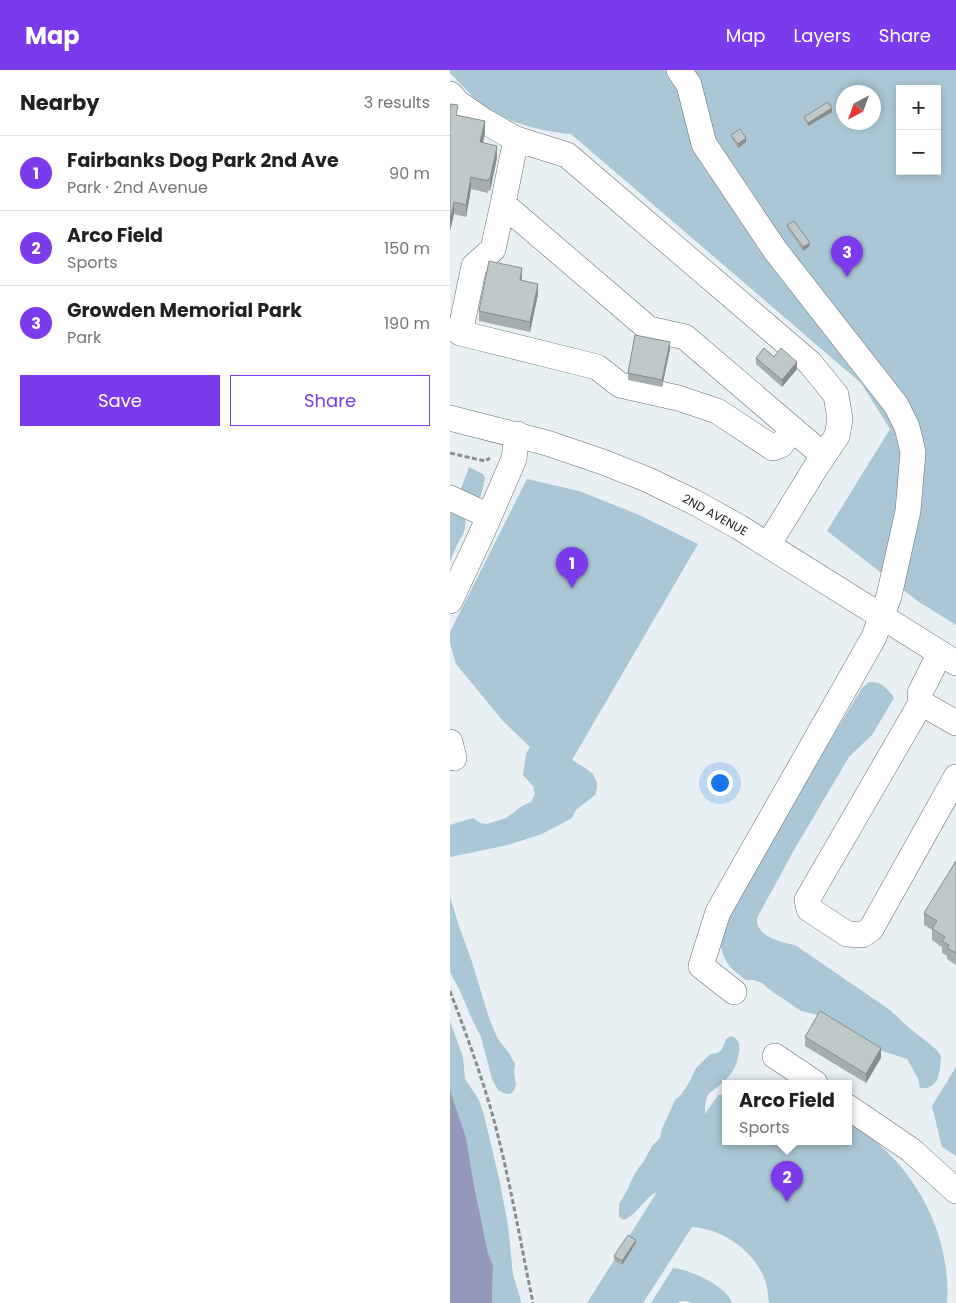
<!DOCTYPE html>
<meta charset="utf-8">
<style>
body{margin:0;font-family:Poppins,sans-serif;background:#f2f2f2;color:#202124}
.controls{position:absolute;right:15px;top:15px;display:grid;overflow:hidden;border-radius:0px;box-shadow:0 2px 8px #0003}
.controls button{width:45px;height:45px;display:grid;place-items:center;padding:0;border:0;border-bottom:1px solid #e0e0e0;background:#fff;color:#202124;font:25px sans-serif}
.compass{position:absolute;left:386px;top:15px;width:45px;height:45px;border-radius:50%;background:#fff;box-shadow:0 2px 8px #0003;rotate:221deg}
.you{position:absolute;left:269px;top:712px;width:18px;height:18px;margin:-12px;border:4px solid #fff;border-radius:50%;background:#1a73e8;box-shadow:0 0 0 8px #1a73e833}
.badge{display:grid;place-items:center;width:32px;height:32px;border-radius:50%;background:#7c3aed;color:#fff;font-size:16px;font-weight:700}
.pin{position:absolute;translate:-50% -41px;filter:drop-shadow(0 1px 2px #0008)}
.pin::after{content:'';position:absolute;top:26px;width:18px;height:15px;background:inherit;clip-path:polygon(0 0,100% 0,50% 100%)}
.popup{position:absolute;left:272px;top:1010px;width:130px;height:65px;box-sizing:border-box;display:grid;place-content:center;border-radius:0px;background:#fff;filter:drop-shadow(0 1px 4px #0005);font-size:16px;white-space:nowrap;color:#757577}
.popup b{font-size:19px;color:#202124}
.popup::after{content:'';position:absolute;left:50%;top:100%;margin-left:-10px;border:10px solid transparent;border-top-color:#fff}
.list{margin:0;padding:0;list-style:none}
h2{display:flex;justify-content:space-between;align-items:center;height:65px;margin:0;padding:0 20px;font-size:21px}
h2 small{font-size:16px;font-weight:400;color:#757577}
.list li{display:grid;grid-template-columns:32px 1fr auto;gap:15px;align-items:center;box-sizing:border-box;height:75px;padding:0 20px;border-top:1px solid #e0e0e0}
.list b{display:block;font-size:19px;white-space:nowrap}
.list p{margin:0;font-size:16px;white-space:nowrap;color:#757577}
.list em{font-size:16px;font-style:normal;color:#757577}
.actions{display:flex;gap:10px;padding:15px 20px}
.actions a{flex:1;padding:11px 0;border:1px solid #7c3aed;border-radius:0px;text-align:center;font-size:18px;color:#7c3aed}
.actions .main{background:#7c3aed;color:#fff}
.map{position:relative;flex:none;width:506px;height:1233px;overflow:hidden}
header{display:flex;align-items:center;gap:30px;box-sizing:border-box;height:70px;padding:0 25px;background:#7c3aed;color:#fff}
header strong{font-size:24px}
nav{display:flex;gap:28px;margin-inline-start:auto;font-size:18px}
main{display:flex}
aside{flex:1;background:#fff}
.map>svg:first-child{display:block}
.green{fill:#abc6d4;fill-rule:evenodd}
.water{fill:#9499bc}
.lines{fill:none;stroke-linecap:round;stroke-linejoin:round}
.minor-casing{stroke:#676d71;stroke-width:26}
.path{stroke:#888d90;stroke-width:3;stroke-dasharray:5 2.5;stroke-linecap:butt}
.minor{stroke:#fff;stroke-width:25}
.wall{fill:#a5adae}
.shaded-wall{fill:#868d8d}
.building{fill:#c0c9ca;stroke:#868d8d}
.labels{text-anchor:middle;stroke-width:4;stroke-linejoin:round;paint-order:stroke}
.street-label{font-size:12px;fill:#202325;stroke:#fff}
</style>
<header>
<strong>Map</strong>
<nav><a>Map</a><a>Layers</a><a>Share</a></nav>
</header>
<main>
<aside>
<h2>Nearby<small>3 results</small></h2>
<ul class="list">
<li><span class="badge">1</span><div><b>Fairbanks Dog Park 2nd Ave</b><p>Park · 2nd Avenue</p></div><em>90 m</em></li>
<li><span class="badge">2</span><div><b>Arco Field</b><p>Sports</p></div><em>150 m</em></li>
<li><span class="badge">3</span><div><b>Growden Memorial Park</b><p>Park</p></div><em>190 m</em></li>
</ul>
<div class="actions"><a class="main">Save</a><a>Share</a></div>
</aside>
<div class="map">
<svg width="506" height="1233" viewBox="0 0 506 1233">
<rect width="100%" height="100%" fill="#e8f0f4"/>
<path class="green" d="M0 0H506V555L469 532 377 461 440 359 411 313 121 64C85 61 50 51 22 26 15 19 8 11 1 4H0ZM450 19H487V101H450ZM393 22H423V52H393Z
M19 397 33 404 35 408 31 425 28 430 8 427Z
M77 409 129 421 187 444 248 474 122 690 135 698 143 704 147 713V719L145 725 126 740 122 748 92 764 58 775 0 787V755L23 748 30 753 37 754 56 748 72 736 81 732 85 724 83 716 73 705 76 684 80 677 53 651 6 594 0 573V562Z
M0 438 15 446C17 461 12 465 6 477 4 482 2 487 0 492Z
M419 612C430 611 438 618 444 628L422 665 399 687 344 780 307 848C307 851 307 853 308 856 313 868 334 873 345 875L440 940 457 956 487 980 491 986C490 1001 490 1020 470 1018L468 1008 457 989 435 982 416 974 384 954 364 944 351 941 320 920 312 913 303 910H296C278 897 271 889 270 866L302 799 412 618Z
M0 827 9 856 22 892 40 951 48 969 59 983 65 994 64 1002 66 1016 63 1022 60 1024 53 1023 48 1020 42 1009 31 967 20 945 11 923 0 902Z
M0 951 13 987 15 1009 29 1030 34 1045 50 1113 58 1155 63 1205 70 1227 71 1233H42L43 1195 38 1183 24 1115 16 1067 0 1020Z
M281 966C289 969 290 974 289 982 287 996 282 1005 270 1015 266 1018 261 1021 258 1025 255 1031 255 1038 255 1044L268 1025 276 1024V1071H398V1052C410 1060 422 1067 432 1077 475 1116 501 1175 497 1233H319C318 1228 318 1222 317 1217 309 1184 275 1159 242 1157L193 1233H137L207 1122C195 1127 189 1143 174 1150L169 1147V1134L179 1117 180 1113 187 1100 194 1091 202 1076 210 1068 212 1059 225 1030 231 1025 240 1011 246 998 260 984C271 984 273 979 276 969Z
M506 997V1086L492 1077 482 1036Z
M223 1198C239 1199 278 1217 282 1233H243L235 1231H231L228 1233H201Z"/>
<path class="water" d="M0 1020 16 1067 24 1115 38 1183 43 1195 42 1233H0Z"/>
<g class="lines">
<g class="minor-casing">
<path id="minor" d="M229 0 239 15 254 74 325 180 446 335 457 357 463 382 458 441 439 526 424 567 268 842 251 896 284 922
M0 24 8 33 34 51 66 69 117 85 360 293 386 325 390 349 387 366 366 397 318 475
M66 69 53 134 199 259 235 267 373 385
M53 134 43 179 24 196 10 263 147 297 170 315 228 328 267 341 323 378 331 375 343 359
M0 348 97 373 153 392 196 409 244 432 289 457 506 593
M0 428 39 446
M0 531 31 465 64 389 67 364
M490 583 470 623 471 633 506 653
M471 633 357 830 359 839 397 864 412 865 421 859 506 707
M0 672 4 688
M325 986 365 1013
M398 1037 461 1080 506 1121"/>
</g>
<path class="path" d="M0 383 35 391 40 388
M0 921C17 966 34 1012 46 1058 61 1116 71 1175 83 1233"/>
<use href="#minor" class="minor"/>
</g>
<path class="wall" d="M0 34 8 46 35 63 33 73 47 88 40 121H38V123L21 119 16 147 4 144 0 161Z
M382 42 358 56 354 50V47Z
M281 65 296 72 288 78 281 68Z
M337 155 360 176 353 181 337 158Z
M72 208V211L88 224 80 262 29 251V241Z
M220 279 212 317 178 310V303Z
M324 287 347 299 332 317 306 294V288Z
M506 791V895L497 889V886L492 883V877L482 870V860L474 855V843Z
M355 967 431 988 416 1013 355 976Z
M186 1173 172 1195 164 1190V1186Z"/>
<path class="shaded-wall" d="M382 38V42L358 56V53Z
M35 51V63L30 84V72Z
M296 68V72L288 78V74Z
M47 76V88L40 121V109Z
M21 107V119L16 147V135Z
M4 132V144L0 161V150Z
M360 173V176L353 181V177Z
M72 198V208L70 220V210Z
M88 214V224L80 262V252Z
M220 272V279L212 317V310Z
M347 292V299L332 317V310Z
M431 978V988L416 1013V1004Z
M186 1170V1173L172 1195V1191Z"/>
<path class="building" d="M378 32 382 38 358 53 354 47Z
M0 34 8 35 6 45 35 51 30 72 47 76 40 109H38V111L21 107 16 135 4 132 0 150Z
M290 59 296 68 288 74 281 65Z
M344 151 360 173 353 177 337 155Z
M39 191 72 198 70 210 88 214 80 252 29 241Z
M185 265 220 272 212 310 178 303Z
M314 278 324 287 331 278 347 292 332 310 306 288Z
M506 791V883L497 878 499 875 492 871 495 867 482 858 487 851 474 843Z
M370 941 431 978 416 1004 355 967Z
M178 1165 186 1170 172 1191 164 1186Z"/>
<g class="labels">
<g class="street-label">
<text transform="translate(265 445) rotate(29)" y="4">2ND AVENUE</text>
</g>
</g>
</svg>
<div class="controls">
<button>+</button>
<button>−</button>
</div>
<svg class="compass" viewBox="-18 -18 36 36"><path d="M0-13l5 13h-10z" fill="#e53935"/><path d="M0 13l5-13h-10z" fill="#757577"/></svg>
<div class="you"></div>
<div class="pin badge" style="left:122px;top:518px">1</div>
<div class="pin badge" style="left:337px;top:1132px">2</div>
<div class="popup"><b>Arco Field</b>Sports</div>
<div class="pin badge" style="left:397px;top:207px">3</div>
</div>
</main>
